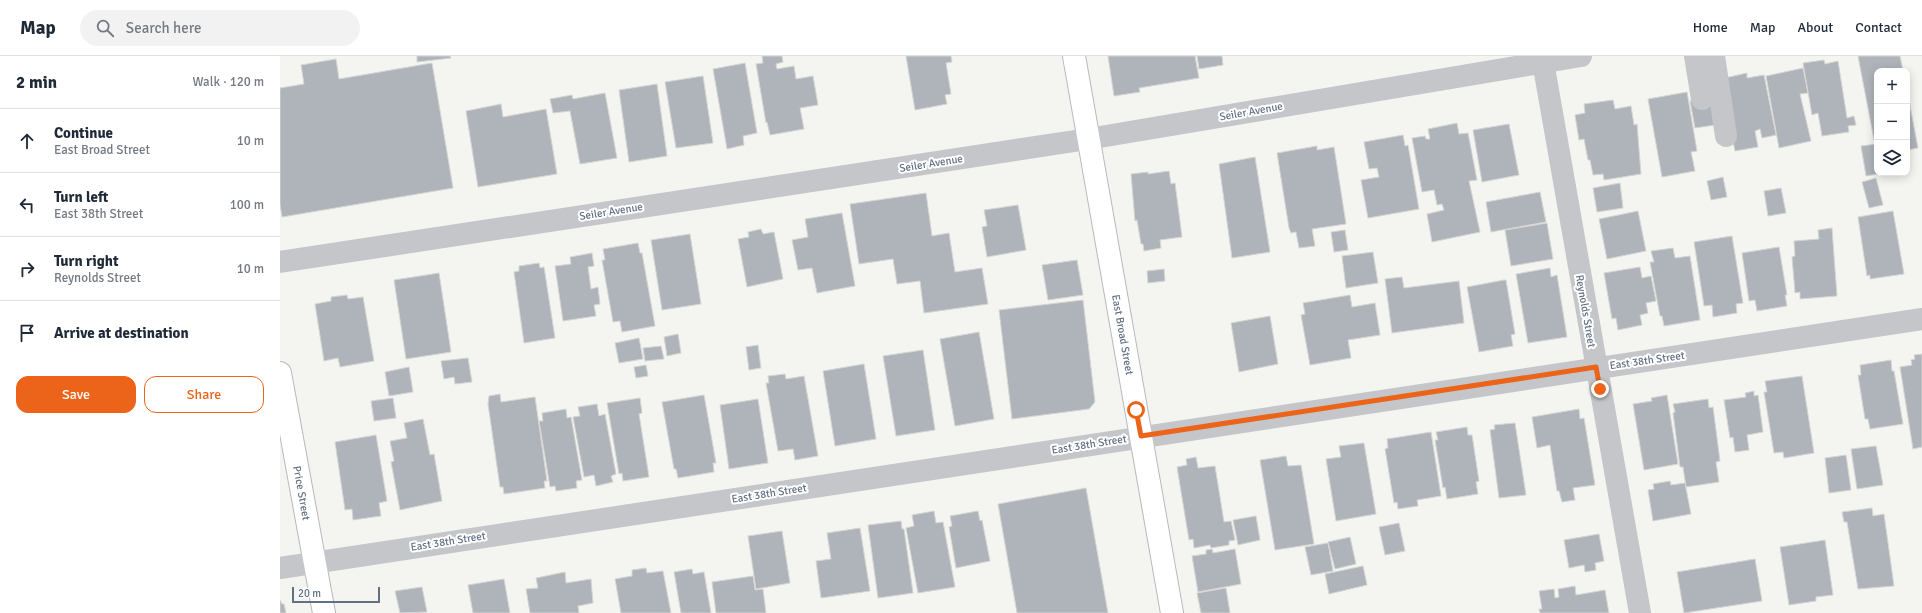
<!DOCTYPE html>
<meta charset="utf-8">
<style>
body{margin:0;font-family:Signika,sans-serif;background:#f2f2f3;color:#1f2937}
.controls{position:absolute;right:12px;top:12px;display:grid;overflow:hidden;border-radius:8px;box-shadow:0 2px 10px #0003}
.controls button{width:36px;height:36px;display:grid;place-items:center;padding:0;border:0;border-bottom:1px solid #e0e1e3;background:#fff;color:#1f2937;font:20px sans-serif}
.scale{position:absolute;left:12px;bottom:10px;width:88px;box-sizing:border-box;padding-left:4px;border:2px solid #627083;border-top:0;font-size:11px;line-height:14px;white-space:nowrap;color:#627083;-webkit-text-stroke:3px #fff;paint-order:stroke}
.stop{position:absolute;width:12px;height:12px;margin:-9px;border:3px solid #eb641a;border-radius:50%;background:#fff}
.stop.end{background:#eb641a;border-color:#fff;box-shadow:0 1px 4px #0008}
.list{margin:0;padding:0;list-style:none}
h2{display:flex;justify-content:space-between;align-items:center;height:52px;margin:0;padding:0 16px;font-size:17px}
h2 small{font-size:13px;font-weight:400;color:#747a83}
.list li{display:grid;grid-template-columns:26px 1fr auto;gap:12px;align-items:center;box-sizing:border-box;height:64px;padding:0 16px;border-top:1px solid #e0e1e3}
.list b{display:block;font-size:15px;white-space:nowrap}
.list p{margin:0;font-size:13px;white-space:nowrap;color:#747a83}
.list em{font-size:13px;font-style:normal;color:#747a83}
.actions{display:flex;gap:8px;padding:12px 16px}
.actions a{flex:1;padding:9px 0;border:1px solid #eb641a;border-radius:12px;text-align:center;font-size:14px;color:#eb641a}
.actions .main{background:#eb641a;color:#fff}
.icon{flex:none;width:22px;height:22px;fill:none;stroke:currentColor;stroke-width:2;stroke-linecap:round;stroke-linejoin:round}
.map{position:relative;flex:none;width:1642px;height:557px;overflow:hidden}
header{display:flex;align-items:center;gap:24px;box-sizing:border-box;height:56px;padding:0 20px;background:#fff;border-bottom:1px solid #e0e1e3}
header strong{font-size:19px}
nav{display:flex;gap:22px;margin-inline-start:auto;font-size:14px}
.search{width:280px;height:36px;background:#f2f2f3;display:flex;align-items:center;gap:10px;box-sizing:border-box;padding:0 14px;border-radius:22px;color:#747a83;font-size:15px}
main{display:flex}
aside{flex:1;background:#fff}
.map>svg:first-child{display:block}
.building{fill:#afb4bb;stroke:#d5d6d3}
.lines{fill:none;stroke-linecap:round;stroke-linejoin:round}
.major-casing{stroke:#b6b9be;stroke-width:24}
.minor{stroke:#c4c6ca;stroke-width:22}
.major{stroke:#fff;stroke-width:22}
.route{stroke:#eb641a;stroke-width:5}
.labels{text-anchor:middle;stroke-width:4;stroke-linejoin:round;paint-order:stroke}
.street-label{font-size:11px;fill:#627083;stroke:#fff}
</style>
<header>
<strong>Map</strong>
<div class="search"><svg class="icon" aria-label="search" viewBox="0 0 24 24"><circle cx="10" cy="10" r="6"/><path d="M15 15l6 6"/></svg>Search here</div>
<nav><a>Home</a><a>Map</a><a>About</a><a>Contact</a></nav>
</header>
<main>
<aside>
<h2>2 min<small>Walk · 120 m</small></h2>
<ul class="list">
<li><svg class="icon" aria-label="ahead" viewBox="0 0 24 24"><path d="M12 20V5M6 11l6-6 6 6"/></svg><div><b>Continue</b><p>East Broad Street</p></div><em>10 m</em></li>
<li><svg class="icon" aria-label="left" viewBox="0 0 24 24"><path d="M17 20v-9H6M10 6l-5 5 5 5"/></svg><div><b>Turn left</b><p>East 38th Street</p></div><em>100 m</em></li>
<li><svg class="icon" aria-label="right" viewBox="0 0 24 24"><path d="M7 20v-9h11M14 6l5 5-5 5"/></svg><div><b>Turn right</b><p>Reynolds Street</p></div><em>10 m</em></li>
<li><svg class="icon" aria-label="arrive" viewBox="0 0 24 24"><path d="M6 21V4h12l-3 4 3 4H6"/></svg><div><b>Arrive at destination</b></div></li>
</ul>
<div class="actions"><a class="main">Save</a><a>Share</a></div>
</aside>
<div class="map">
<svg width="1642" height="557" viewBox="0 0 1642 557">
<rect width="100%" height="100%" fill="#f4f5f0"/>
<path class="building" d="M137 0H170L171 2 137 6Z
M482 0H502L503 6 496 8 497 13 514 10 516 23 533 20 538 49 520 52 524 73 490 79 487 66 486 67 476 8 483 7Z
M626 0H671L672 6 666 7 671 38 665 39 667 48 635 54Z
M828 0H915L919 22 859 32 860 36 834 40Z
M917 0H942L943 9 919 13Z
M1578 0H1620L1623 15H1597V83L1594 84Z
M56 3 59 23 152 7 173 132 2 161 0 148V32L24 28 21 9Z
M1544 4 1545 8 1558 5 1567 62 1574 60 1576 69 1568 70 1569 76 1542 80 1538 57 1532 59 1523 7Z
M465 7 477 77 463 80 464 89 447 93 433 13Z
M1523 12 1528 37 1520 38 1531 85 1499 92 1486 20Z
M1467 17V22L1484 19 1496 79 1482 82 1480 73 1475 75 1478 91 1455 95 1451 75 1445 22Z
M423 20 433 87 396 92 385 26Z
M377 28 387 100 349 106 339 34Z
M1627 34 1638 92 1627 94Z
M1407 36 1417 95 1411 96 1415 115 1382 121 1368 43Z
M325 37 337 102 300 108 290 55 273 57 270 43 292 39 293 43Z
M1431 42 1435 69 1415 72 1410 45Z
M1333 44 1335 53 1351 50 1354 69 1357 68 1361 118 1324 124 1323 118 1313 119 1310 104H1308L1304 83 1299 84 1295 59 1305 57 1304 48Z
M221 48 223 61 266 53 277 118 198 131 186 55Z
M1177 67 1179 78 1188 77 1197 124 1189 125 1200 176 1152 186 1147 158 1164 154 1162 148 1157 149 1154 134 1142 136 1132 82 1145 80 1146 83H1150L1148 73Z
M1229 68 1239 119 1202 126 1193 74Z
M1123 79 1125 90 1128 89 1139 153 1088 162 1081 124 1099 121 1097 112 1089 113 1084 86Z
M1597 88V117H1604L1586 120 1581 90Z
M1037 90V94L1054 91 1066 168 1032 173 1035 190 1019 192 1016 176 1011 177 1009 172 997 97Z
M975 101 990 196 952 202 939 108Z
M889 115 891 128 895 127 902 181 880 184 881 192 864 195 863 188H861L857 164 855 165 851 118 868 116V118Z
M1443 121 1447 141 1431 144 1427 125Z
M1596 122 1603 149 1589 152 1582 126Z
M1340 127 1343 152 1317 156 1313 132Z
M1501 132 1506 157 1488 160 1484 135Z
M1260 136 1266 166 1211 176 1206 146Z
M646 137 652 180 669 177 675 216 702 212 708 248 644 257 640 225 617 228 613 203 579 208 570 148Z
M738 149 746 194 707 201 702 171 707 170 704 154Z
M1358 155 1366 195 1327 203 1319 163Z
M1613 155 1624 218 1590 223V219L1587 220 1578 161Z
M562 157 575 230 537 237 532 212 518 214 512 184 528 181 525 163Z
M1267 167 1273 203 1231 210 1225 174Z
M1552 172 1557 240 1520 243V236L1515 237 1512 201 1515 200 1514 185 1539 183 1538 174Z
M481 173 483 178 494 176 503 223 467 231 458 183 469 181 468 176Z
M1065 174 1068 194 1054 196 1051 176Z
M410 178 421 248 382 254 371 184Z
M1452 180 1463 247 1456 248 1457 257 1433 261 1432 249 1424 250 1414 186Z
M358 187 360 197H362L375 270 342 276 340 265 333 266 322 204H325L323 193Z
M1499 191 1507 239H1505L1507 250 1477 255 1475 244 1469 245 1462 197Z
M1393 192 1395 202 1410 200 1420 264 1384 270 1382 260H1380L1370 206H1374L1371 195Z
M1093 196 1098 227 1066 232 1062 200Z
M312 197 314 210 308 211 311 233 318 231 320 248 314 249 316 260 283 265 275 210 291 208 290 201Z
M797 204 803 239 768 244 762 209Z
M259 207 260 212 264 211 275 282 244 287 234 216 239 215V210Z
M1360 211 1362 222 1371 220 1376 245 1366 247 1368 257 1360 259 1362 269 1338 274 1336 262 1332 263 1324 217Z
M1270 212 1271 221 1277 219 1287 281 1248 287 1236 218Z
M884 213 885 225 868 227 867 215Z
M159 217 171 296 126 303 114 224Z
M1122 221 1124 232 1179 225 1184 267 1112 277 1105 223Z
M1224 224H1226L1235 278 1231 279 1233 290 1199 296 1187 231Z
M67 239 68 243 83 241 94 305 60 311 58 302 44 305 35 248 51 245V241Z
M1070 239 1072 251 1095 247 1100 279 1068 284 1071 302 1030 309 1021 259 1025 258 1023 247Z
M803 244 815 346 809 353 732 363 719 254Z
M990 260 998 308 959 316 951 267Z
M699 276 714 363 675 370 660 283Z
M398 278 401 297 387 300 384 281Z
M359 282 363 303 339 307 335 287Z
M478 289 481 312 469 314 466 291Z
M381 290 384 303 365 305 363 292Z
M643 294 655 374 616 380 603 300Z
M1642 298V391L1633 393 1620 311 1632 309 1631 304 1635 303 1634 299Z
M188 302 192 326 175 328 174 321 164 323 161 305Z
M1611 304 1612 315H1614L1623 368 1590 373 1588 363H1585L1578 319H1581L1580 309Z
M584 308 596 383 555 390 543 315Z
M366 309 368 320 356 322 354 311Z
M129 311 133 336 109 340 105 316Z
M505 318 506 323 524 320 538 400 515 404 513 393 498 395 486 327H489L488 320Z
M1522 320 1534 397 1504 402 1503 396 1494 397 1484 336H1487L1485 325Z
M1474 335V340L1478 339 1483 376 1467 379 1469 394 1455 396 1453 381 1450 382 1444 344 1466 341 1465 337Z
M220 338 221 346 255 341 267 425H264L265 432 224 438 223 431H220L208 348 209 340Z
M424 339 436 407H433L434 416 398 422 396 413H394L382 346Z
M1387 339 1398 408 1364 414 1353 348 1372 345 1371 342Z
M113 342 116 362 94 365 91 345Z
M360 342 362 357 359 358 369 421 343 425 342 417 339 418 327 347Z
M478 343 488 407 449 413 440 349Z
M1428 343 1429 352 1433 351 1440 405 1436 406 1439 426 1406 431 1403 411H1400L1393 357 1395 356 1393 348Z
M317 348 319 360 325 358 336 418 331 420 333 426 316 430 314 419 304 421 293 361 300 360 298 351Z
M286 353 287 362 291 361 302 424 296 425 297 432 276 435 275 430 270 431 259 365H263L262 357Z
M1299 353 1300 363 1304 362 1315 429 1293 432 1295 444 1282 446 1279 435H1277L1270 389 1257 392 1252 361Z
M143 363 150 399 154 398 162 445 120 454 111 406 114 405 110 385 127 382 124 367Z
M1235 367 1246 439 1219 442 1210 374 1215 373 1214 369Z
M1187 371 1188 379H1192L1199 425 1196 426 1198 438 1167 443 1165 431 1163 432 1155 384H1158L1156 376Z
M1151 376 1161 440 1137 444 1138 450 1118 453 1117 446 1114 447 1105 393 1108 392 1107 383Z
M96 379 107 445 99 447 101 460 73 464 72 453 65 454 55 386Z
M1084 387 1096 458 1056 465 1046 403 1061 401 1059 390Z
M1596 390 1603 429 1577 433 1571 393Z
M1566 399 1571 434 1549 437 1545 402Z
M1006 400 1008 410 1021 409 1034 488 995 494 980 404Z
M916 401 918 412 935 410 944 466 951 465 955 484 949 485V489L931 492 930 489 914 492 913 483 909 484 897 411 907 409 906 403Z
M1390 425 1391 429 1405 427 1411 458 1373 465 1368 434 1374 433 1373 428Z
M806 432 828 557H737L718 448Z
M1592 452 1593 460 1604 458 1614 530 1578 533 1567 466H1564L1562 456Z
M654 455 656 467 663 466 675 531 638 537 626 472 634 470 632 459Z
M698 455 700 465 702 464 710 505 676 512 669 471 672 470 670 460Z
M976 460 980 484 958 489 953 464Z
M621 465 622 473H624L633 537 598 542 588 469Z
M1119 467 1125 495 1105 499 1099 471Z
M580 472 590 535 541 542 536 505 551 503 547 477Z
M502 475 510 527 476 533 468 480Z
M1319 478 1324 505 1315 507 1316 514 1305 516 1304 509 1289 512 1284 484Z
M1070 481 1076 508 1055 513 1048 486Z
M1545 484 1553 539 1536 541V545L1509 549 1500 491Z
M1048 487 1053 515 1031 519 1025 491Z
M932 493 933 497 955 493 961 528 918 536 912 500 926 498V494Z
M1475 503 1482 545 1404 557 1397 516Z
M1083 510 1087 529 1049 538 1045 518Z
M366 512 367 517 383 515 391 557H341L335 523 352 520V514Z
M412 513 413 518 424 516 431 557H401L394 516Z
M285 516 286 527 311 523 313 547 298 550 299 557H250L246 533 258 532 256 522Z
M473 520 475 534 483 533 486 557H436L432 526Z
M224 523 230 557H193L188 529Z
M1295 530 1296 539 1325 534 1329 557H1260L1259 553H1262L1259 535 1274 533 1275 542 1279 541 1278 533Z
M142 531 147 556 120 557 115 535Z
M946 532 950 557H921L917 537Z
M0 544 2 548H4L6 557H0Z"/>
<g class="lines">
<g class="major-casing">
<g id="major">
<path id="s1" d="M794 0 892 557"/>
<path id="s2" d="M0 317 44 557"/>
</g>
</g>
<path class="minor" d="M1262 0 1360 557
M1415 0 1422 43
M1434 0 1446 80
M0 206 808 83 1301 0
M0 512 1642 263"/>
<use href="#major" class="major"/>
</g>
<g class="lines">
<path class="route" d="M856 354 861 380 1316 311 1320 333"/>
</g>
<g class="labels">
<g class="street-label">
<text transform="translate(971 55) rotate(-10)" y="4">Seiler Avenue</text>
<text transform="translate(651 107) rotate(-9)" y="4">Seiler Avenue</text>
<text transform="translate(331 155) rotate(-9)" y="4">Seiler Avenue</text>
<text transform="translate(1306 255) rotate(80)" y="4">Reynolds Street</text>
<text dy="4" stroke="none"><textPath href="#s1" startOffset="283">East Broad Street</textPath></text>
<text transform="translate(1367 304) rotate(-8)" y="4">East 38th Street</text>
<text transform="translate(809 388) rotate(-9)" y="4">East 38th Street</text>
<text dy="4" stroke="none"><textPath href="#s2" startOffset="122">Price Street</textPath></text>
<text transform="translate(489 437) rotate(-9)" y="4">East 38th Street</text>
<text transform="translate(168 485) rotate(-9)" y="4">East 38th Street</text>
</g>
</g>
</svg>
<div class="controls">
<button>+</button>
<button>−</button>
<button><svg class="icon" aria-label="layers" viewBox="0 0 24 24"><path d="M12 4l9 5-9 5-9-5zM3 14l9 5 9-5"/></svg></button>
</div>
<div class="scale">20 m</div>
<div class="stop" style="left:856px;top:354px"></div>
<div class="stop end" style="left:1320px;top:333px"></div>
</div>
</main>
